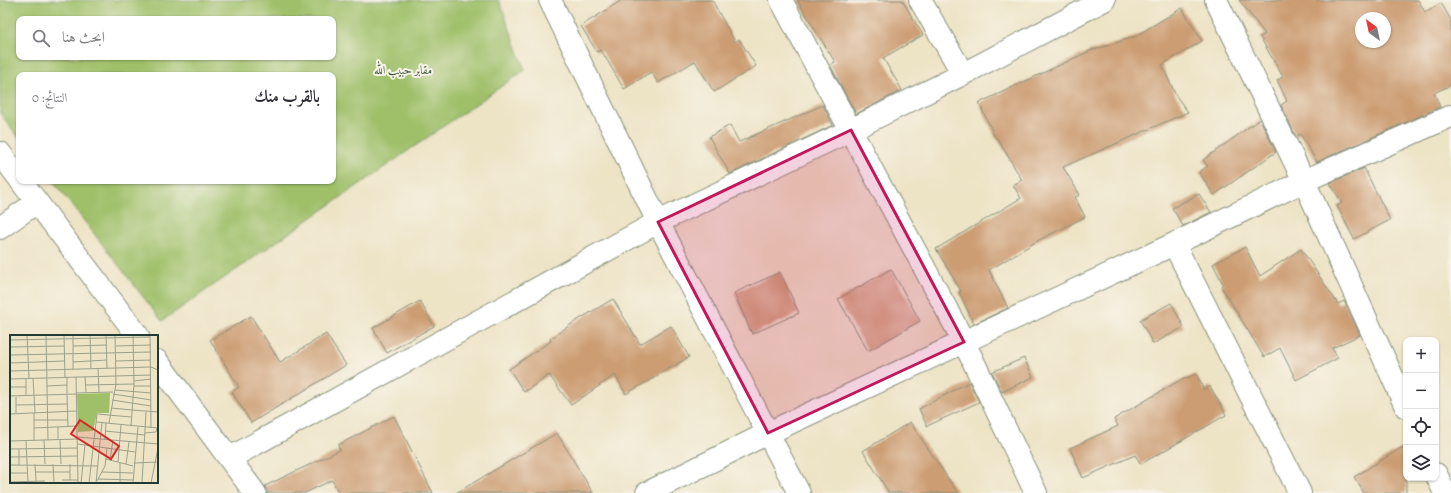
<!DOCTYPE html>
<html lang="ar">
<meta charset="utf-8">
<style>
body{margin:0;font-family:Alegreya,Amiri,serif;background:#f2f2f3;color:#2b2b33;direction:rtl}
.controls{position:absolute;right:12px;bottom:12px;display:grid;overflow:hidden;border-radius:8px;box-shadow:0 1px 3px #0004}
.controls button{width:36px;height:36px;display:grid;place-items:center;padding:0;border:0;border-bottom:1px solid #e1e1e2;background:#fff;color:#2b2b33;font:20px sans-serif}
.compass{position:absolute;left:1355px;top:12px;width:36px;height:36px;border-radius:50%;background:#fff;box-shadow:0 1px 3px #0004;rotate:327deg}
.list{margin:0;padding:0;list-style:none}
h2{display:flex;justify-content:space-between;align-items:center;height:52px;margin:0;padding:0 16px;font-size:17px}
h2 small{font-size:13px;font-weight:400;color:#7c7c81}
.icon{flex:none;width:22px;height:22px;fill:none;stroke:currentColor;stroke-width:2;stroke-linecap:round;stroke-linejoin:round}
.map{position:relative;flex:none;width:1451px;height:493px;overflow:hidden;direction:ltr}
.search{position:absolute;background:#fff;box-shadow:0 1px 3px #0004;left:16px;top:16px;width:320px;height:44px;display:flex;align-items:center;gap:10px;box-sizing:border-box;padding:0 14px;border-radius:8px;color:#7c7c81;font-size:15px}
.panel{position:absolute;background:#fff;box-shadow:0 1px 3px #0004;left:16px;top:72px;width:320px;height:112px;border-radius:8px;direction:rtl}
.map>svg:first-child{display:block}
.green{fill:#9fc069;stroke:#5f7e4e;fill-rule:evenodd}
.building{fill:#cc9d73;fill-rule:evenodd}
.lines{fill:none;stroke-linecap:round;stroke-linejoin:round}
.street-casing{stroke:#86907c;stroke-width:24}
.street{stroke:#fff;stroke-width:22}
.marked{fill:#c2185b;fill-opacity:0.2;stroke:#c2185b;stroke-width:3;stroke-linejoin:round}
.labels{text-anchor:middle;stroke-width:4;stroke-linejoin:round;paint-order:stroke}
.park-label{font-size:12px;fill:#3f5e41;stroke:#f7f3e8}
.inset-road{fill:none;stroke:#9ba18b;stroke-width:1}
.view{fill:#d62828;fill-opacity:0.15;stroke:#d62828;stroke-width:2}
.inset-edge{fill:none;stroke:#1f3d34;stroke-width:2}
</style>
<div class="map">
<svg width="1451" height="493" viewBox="0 0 1451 493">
<rect width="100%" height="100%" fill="#f7f3e8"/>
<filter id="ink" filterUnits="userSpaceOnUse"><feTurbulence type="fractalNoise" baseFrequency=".025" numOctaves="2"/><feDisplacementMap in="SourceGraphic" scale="8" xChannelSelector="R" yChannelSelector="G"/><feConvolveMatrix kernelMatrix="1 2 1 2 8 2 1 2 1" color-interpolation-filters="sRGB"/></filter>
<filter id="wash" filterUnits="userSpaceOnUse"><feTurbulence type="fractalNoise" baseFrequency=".012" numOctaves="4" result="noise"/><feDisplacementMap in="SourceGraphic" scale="16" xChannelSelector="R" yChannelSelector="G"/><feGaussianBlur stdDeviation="0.9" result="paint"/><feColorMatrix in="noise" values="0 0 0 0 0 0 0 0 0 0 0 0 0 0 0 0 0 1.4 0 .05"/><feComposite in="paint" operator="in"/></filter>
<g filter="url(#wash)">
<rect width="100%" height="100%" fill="#ede3c5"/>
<path class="green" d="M0 0H499L525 70 162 321 53 181H333V75H19V138L0 113ZM19 19H333V57H19Z"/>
<g id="blocks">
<path class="building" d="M622 0H712L735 42 739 39 756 66 714 92 695 61 658 83 651 72 624 89 601 50 597 52 581 26Z
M797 0H902L923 35 883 58 902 90 856 114 830 65 835 62Z
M1239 0H1418L1425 12 1441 3 1451 20V85L1434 93 1440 107 1317 162 1300 134 1296 137 1281 105 1287 101 1277 80 1283 77 1260 37 1265 34ZM1361 18H1385V42H1361Z
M1182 8 1202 41 1162 65 1176 96 1188 112 1063 167 1080 195 1075 197 1085 217 1039 240 989 270 1008 308 974 324 959 292 961 291 936 249 1021 198 1013 185 1022 180 997 138 996 139 979 103 1094 49V50L1134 37Z
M823 105 833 125 730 174 709 137 730 125 739 142Z
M1260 119 1276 152 1214 195 1199 172 1208 166 1203 160Z
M1364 168 1390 220 1354 239 1337 206 1342 203 1330 183Z
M1199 194 1211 212 1183 226 1172 208Z
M1245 247 1260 276 1301 249 1338 304 1344 301 1360 335 1332 348 1338 358 1296 380 1280 348 1264 357 1221 286 1223 284 1213 264Z
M891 269 920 321 868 351 838 299Z
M780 272 799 313 752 334 734 293Z
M613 299 640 344 671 326 689 357 626 394 615 375 571 405 549 375 524 392 509 369 551 341 550 339 573 323Z
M420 301 434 326 387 353 373 328Z
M1171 303 1184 327 1153 344 1140 320Z
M251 316 280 362 326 334 346 365 251 423 232 392 239 387 210 340Z
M1024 358 1033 377 1002 392 992 372Z
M1196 374 1204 390 1210 386 1226 415 1141 464 1135 455 1083 478 1070 448 1118 426 1114 419 1177 382Z
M969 382 979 402 927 426 919 409Z
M394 416 433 493H339L332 480 305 493H267L265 486 340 450 338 445Z
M910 422 958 493H889L863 451Z
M557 433 593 493H456Z
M1406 445V493H1364L1354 477Z"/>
</g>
</g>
<g filter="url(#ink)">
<use href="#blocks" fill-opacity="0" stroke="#86907c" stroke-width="1"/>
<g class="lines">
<g class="street-casing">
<path id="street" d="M550 0 658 222 799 493
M781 0 964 342 1036 493
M920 0 963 74
M1216 0 1304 181 1406 407
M0 153 19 178
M21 181 138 336
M0 228 37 202
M1174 244 1300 493
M157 361 255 493
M230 458 658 222 851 130 963 74 1104 0
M1436 474 1445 493
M647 493 768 433 1174 244 1304 181 1451 116"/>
</g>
<use href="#street" class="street"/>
</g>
</g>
<path class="marked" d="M851 130 964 342 768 433 658 222Z"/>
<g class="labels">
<g class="park-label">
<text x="403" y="74">مقابر حبيب الله</text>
</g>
</g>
<g transform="translate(10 335)">
<rect width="148" height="148" fill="#ede3c5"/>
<path d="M100 58 99 78H87L83 96 68 97 67 59Z" fill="#9fc069"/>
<path class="inset-road" d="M17 0 19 43M36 0 38 105M54 0 55 42M63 0V34M80 0 81 33M96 0 97 33M140 0 141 93M0 5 140 2M63 11 97 10M106 11 141 10M0 12 54 11M0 20 141 17M106 26 141 25M63 27 97 25M0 28 55 26M88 33 89 57M0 36 141 32 148 35M57 42V59M66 42 68 148M75 42 76 57M23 43 24 60M0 44 141 40M16 44V60M124 46 141 44M76 50 124 49M37 51 57 50M124 51H141M0 52H16M105 55 141 58M66 58 103 57M103 59 141 65M57 60 58 92M0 61 66 59M24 61 25 78M6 62V78M102 65 141 71M6 70 58 69M101 73 122 75M122 75 148 77M24 78V105M0 79 66 76M24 85H58M86 87 148 93M99 88 106 49 105 0M121 91 124 49 123 0M48 92V105M24 93 67 91M95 96 135 100M135 98 146 97 147 93M68 102 148 109M95 104 96 88M34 105 35 129M50 105 51 129M0 106 68 104M16 106 18 148M68 109 125 117M0 114 67 113M9 114V130M0 122 67 121M96 124 123 131M100 125 103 105M108 127 111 90M124 128 148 127M25 129 26 146M43 129 44 148M60 129V145M116 129 119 107M0 130 88 131M26 137H60M92 137 123 138M0 138H17M88 144 123 145M52 145H68M87 146 95 131 97 113M0 147 35 146M71 148 75 110M79 148 87 79 121 82M86 148 92 87M110 148V128M123 148 128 92M132 148 136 77M141 148 148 113"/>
<path class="view" d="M70 85 109 111 101 124 61 99Z"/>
<rect width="148" height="148" class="inset-edge"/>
</g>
</svg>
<div class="controls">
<button>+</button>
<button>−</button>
<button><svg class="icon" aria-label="locate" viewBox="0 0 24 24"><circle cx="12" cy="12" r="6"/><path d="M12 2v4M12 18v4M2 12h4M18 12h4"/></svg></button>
<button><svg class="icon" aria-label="layers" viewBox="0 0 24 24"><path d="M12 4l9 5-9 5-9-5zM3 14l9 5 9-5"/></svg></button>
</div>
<svg class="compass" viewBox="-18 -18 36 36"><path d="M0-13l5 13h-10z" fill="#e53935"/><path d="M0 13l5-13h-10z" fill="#7c7c81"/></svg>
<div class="search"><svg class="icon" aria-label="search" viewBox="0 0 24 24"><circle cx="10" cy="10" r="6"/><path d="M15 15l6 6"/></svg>ابحث هنا</div>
<section class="panel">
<h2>بالقرب منك<small>النتائج: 0</small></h2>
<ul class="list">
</ul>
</section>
</div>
